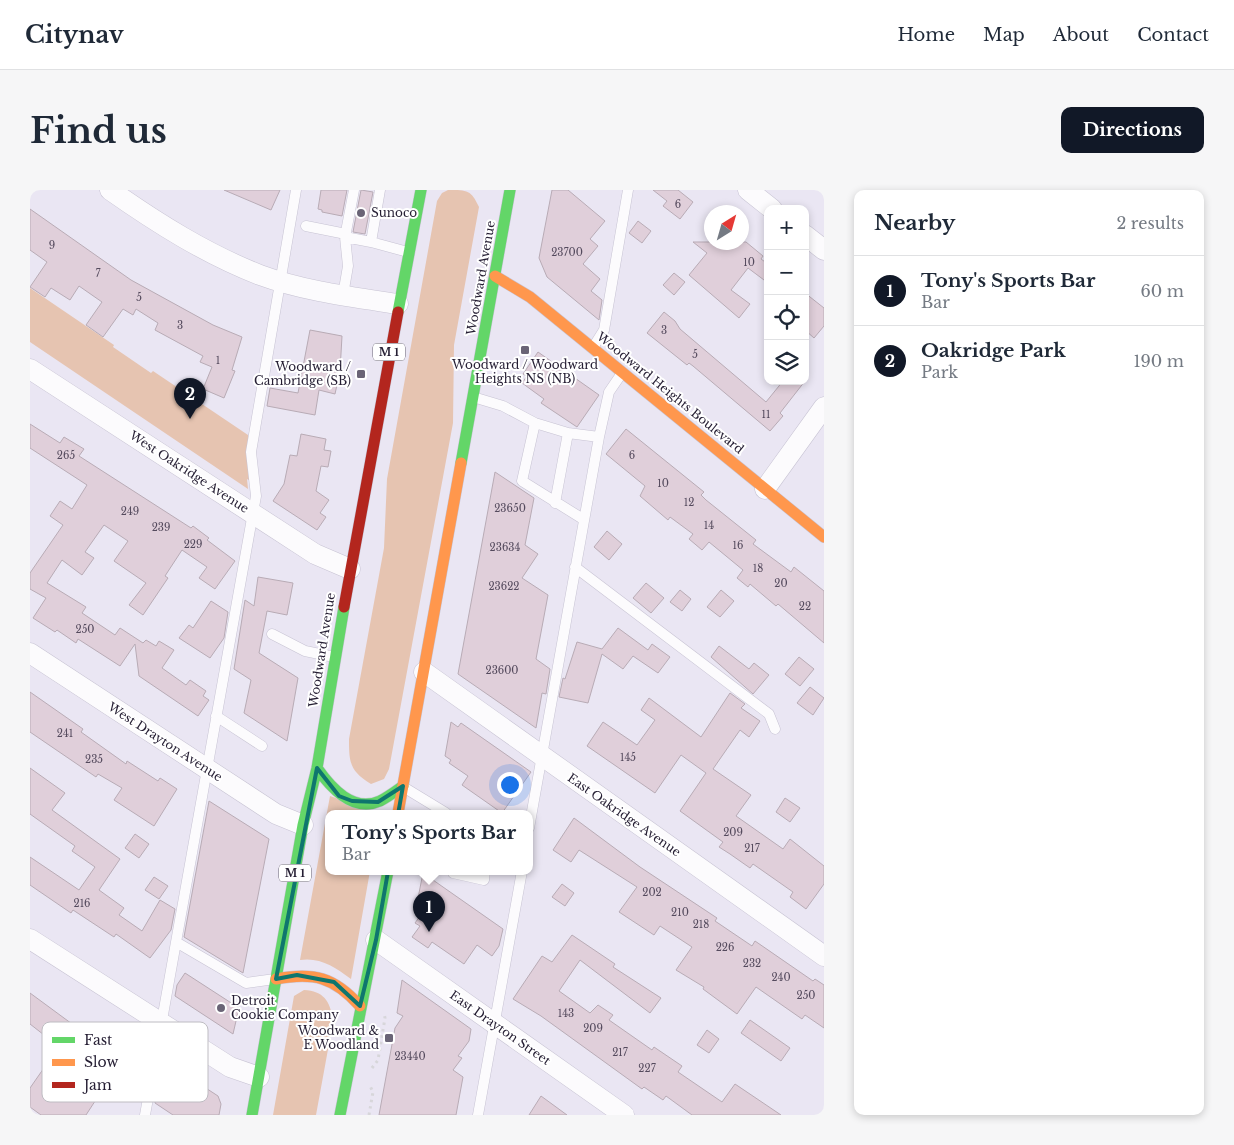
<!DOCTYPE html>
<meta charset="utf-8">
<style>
body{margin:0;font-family:"Libre Baskerville",serif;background:#f6f6f7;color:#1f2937}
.controls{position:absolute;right:15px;top:15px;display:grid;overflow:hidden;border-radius:10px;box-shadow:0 2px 8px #0003}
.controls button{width:45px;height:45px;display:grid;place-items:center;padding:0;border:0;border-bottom:1px solid #e0e1e3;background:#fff;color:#1f2937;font:25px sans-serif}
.compass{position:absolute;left:674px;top:15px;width:45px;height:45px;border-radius:50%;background:#fff;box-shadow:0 2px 8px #0003;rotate:37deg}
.you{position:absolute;left:479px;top:594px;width:18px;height:18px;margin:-12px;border:4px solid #fff;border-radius:50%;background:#1a73e8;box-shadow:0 0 0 8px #1a73e833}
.badge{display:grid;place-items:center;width:32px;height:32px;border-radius:50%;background:#111827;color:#fff;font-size:16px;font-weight:700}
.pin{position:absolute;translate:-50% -41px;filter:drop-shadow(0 1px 2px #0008)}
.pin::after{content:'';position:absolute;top:26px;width:18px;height:15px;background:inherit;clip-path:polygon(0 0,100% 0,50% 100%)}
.popup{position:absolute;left:295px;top:620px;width:208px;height:65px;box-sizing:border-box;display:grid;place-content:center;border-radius:10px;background:#fff;filter:drop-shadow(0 1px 4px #0005);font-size:16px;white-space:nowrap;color:#747a83}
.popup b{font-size:19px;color:#1f2937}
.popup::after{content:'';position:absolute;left:50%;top:100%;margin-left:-10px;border:10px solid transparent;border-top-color:#fff}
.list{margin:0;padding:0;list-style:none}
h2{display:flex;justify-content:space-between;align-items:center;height:65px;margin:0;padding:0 20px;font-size:21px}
h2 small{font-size:16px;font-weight:400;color:#747a83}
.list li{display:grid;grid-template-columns:32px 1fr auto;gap:15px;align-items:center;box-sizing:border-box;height:70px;padding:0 20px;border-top:1px solid #e0e1e3}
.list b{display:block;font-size:19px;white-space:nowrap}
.list p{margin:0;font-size:16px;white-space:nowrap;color:#747a83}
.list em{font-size:16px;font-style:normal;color:#747a83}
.icon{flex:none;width:28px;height:28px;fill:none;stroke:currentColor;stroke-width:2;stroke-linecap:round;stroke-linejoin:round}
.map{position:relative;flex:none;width:794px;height:925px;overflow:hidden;border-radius:10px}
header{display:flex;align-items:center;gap:30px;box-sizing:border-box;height:70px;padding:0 25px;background:#fff;border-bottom:1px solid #e0e1e3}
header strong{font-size:24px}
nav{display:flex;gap:28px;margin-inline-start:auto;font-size:18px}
.intro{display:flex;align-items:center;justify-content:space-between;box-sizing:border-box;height:120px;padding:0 30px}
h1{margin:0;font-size:35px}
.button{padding:12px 22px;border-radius:10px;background:#111827;color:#fff;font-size:18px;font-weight:700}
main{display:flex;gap:30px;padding:0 30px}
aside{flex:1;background:#fff;border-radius:10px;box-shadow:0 2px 8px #0003}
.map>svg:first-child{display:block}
.green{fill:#e6c4b1}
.building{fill:#e0cfda;stroke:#b8abb5}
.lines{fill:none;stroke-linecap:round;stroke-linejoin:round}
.lane-casing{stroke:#c7c3d3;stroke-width:11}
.street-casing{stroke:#c7c3d3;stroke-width:21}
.fast-casing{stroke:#c7c3d3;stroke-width:12}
.slow-casing{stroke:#c7c3d3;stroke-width:12}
.jam-casing{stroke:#c7c3d3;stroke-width:12}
.path{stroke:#d7d6da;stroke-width:3;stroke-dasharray:2.5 4;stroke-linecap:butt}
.lane{stroke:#fcfbfd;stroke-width:10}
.street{stroke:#fcfbfd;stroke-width:20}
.fast{stroke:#63d668;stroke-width:11}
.slow{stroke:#ff974d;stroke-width:11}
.jam{stroke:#b3261e;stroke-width:11}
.marked{fill:none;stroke:#0f766e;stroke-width:4;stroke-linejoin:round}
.poi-dot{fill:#6a6476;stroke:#fff;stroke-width:2}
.labels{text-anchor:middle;stroke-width:4;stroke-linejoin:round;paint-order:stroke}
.number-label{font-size:10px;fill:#544a5d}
.shield{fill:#fff;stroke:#666270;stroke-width:1}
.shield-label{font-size:11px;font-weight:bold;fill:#251e33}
.poi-label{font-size:12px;fill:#251e33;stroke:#fff;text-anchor:start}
.street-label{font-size:12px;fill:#251e33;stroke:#fff}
.key{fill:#fff;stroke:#bebcc2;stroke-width:1}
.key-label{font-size:14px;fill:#251e33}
</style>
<header>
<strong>Citynav</strong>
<nav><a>Home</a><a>Map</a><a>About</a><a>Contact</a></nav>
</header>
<div class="intro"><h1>Find us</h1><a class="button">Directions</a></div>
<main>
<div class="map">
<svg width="794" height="925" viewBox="0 0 794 925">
<rect width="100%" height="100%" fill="#eae6f3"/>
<path class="green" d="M418 0C438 0 441 0 449 17L424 155 423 233 359 579 354 589 341 594C320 581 319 573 319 549L354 358 357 289 407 11 412 3Z
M0 98 84 155 83 157 121 183 123 181 218 245 222 292 217 289 218 299 0 152Z
M300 606 350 623H299V681H340L321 789C305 777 290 767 270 770Z
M274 800C295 801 301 813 303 832L286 925H243L264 806Z"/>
<path class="building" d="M194 0H250L241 20Z
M291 0H317L312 26 292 22V20L288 19Z
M331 0 343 2 335 44 323 42Z
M522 0H538L575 31 560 49 568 56 553 74 570 89 561 101 572 110 569 130 517 87 509 68Z
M623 0H648L663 12 650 29 633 16 637 11Z
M0 19 101 90 183 135 212 147 202 180 205 181 194 208 173 199 182 177 170 172 173 166 125 140 128 133 106 119 103 125 93 119 73 147 56 135 72 112 49 96 40 110 21 98 15 107 0 97 17 72 0 60Z
M608 31 621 41 612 53 599 43Z
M663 52H716L733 66 731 69 738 74V93L718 78 701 100 720 114 709 128 659 85 677 63Z
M644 83 655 92 644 105 633 95Z
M775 103 794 118V136L784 148 775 140Z
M634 122 645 131 650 139 736 212 753 191H775L750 223 753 226 740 241 663 176 659 173 657 175 617 143Z
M280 140 312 146 310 181 305 204 289 200 285 225 237 216 240 198 268 203Z
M508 162 569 205 547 237 511 213 514 209 492 193 497 186 493 184Z
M0 234 30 253 34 247 54 259 49 266 161 338 163 336 179 348 177 350 205 371 185 399 169 388 177 377 152 360 135 386 138 388 113 425 99 415 116 393 84 371 98 351 74 335 55 362 64 368 52 385 32 370 17 393 56 417 52 423 85 445 90 438 113 453 116 450 126 456 129 451 144 460 132 478 156 495 160 490 176 501 173 506 179 510 168 526 109 486 105 454 90 476 48 449 46 453 27 440 25 442 3 428 16 408 0 399V383L33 335 20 326 30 311 42 319 57 295 0 258Z
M596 239 674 302 671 305 676 310 726 350 723 354 761 382 764 377 794 401V453L748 414 746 416 720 394 718 397 707 388 713 380 679 352 672 360 659 349 663 344 640 327 638 330 610 306 615 296 576 264Z
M271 244 296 249 294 260 301 261 298 277 291 276 286 301 299 310 290 323 296 327 287 340 243 311 254 294 260 265 267 266Z
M465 282 504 308 495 355 508 364 492 388 518 405 506 469 520 479 516 504 512 503 506 538 428 484Z
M577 341 592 354 579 370 564 357Z
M228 387 263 393 257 425 237 421 229 463 268 488 257 551 214 523 221 490 204 479 215 410 224 416Z
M616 393 634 408 621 423 603 408Z
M650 400 661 409 652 421 640 412Z
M691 400 704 411 690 427 677 417Z
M181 411 198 422 194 448 180 468 149 448 159 435 163 438Z
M588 438 618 460 622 454 640 467 628 483 603 466 593 479 572 464 558 513 529 507 533 488 535 489 547 452 572 459Z
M689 456 719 479 724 473 739 485 723 504 681 467Z
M769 467 784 479 770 496 755 484Z
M780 497 794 508 783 525 767 513Z
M0 502 53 539 51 542 96 574 97 571 128 591 130 588 147 599 124 636 84 610 92 598 68 584 66 587 0 542Z
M700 503 715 514 711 518 730 531 719 547 710 540 683 579 721 605 706 626 753 659 760 649 794 676V694L776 719 760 707 763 702 723 674 720 678 700 664 689 657 693 652 650 621 676 583 651 565 625 603 557 556 573 532 607 555 625 530 611 520 619 508 671 547Z
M421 532 428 537 431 533 501 582 472 623 432 595 438 586 419 573 421 570 415 566Z
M0 578 35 603 22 620 90 669 69 700 94 718 89 725 112 741 130 710 145 719 141 740 120 768 86 744 84 747 43 720 41 723 0 695V667L49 700 65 677 42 661 45 656 0 624Z
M755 608 770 618 760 632 746 622Z
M179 611 239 649 213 783 154 747Z
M544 628 610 677 687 728 685 731 722 756 725 751 783 791 785 789 794 795V838L775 825 772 829 726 797 707 824 673 799 674 797 646 780 662 757 630 736 624 745 589 722 607 697 549 660 541 672 523 660Z
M105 644 119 654 109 668 95 658Z
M393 683 473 739 469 756 462 766 447 755 434 774 402 752 398 758 382 747 390 736 385 733 390 726 385 723Z
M124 687 138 696 129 709 115 700Z
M532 694 544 703 535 716 522 707Z
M542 745 585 774 583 777 631 808 620 823 550 770 529 801 560 823 568 815 583 825 579 830 622 860 624 857 652 876 648 882 692 912 705 894 751 925H662L636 906 633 910 614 897 612 899 511 826 483 809 512 766 522 772Z
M155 783 209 818 203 844 145 806 147 795Z
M372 790 441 839 439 851 428 866 432 868 423 880 433 887 426 925H349L365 838 373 826 367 823Z
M0 803 53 842 57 837 108 870 96 890 73 876 75 872 30 842 23 852 0 834Z
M720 830 760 858 751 871 711 843Z
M677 840 689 849 679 863 667 855Z
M133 870 188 906 191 914 189 925H143L125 913Z
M16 875 49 897 51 894 69 905 56 925H11L0 917V898Z
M511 906 537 925H499Z"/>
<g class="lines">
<g class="lane-casing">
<path id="lane" d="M350 0 341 52 378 62
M276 36 316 44
M315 47 341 52
M313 105 318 76 315 47 324 0
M564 156 574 140 598 0
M443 207 473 216 505 233 492 291 553 329
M505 233 538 243 569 247
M525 313 538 243
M545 377 739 524 745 539
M242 444 275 461 304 467
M186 526 232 556
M375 598 416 623
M499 638 569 247 579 202 592 183
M424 681 423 683 454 690 455 681
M146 752 216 793 245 789
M115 925 226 306 221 262 266 0
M448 925 492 681"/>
</g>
<g class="street-casing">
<path id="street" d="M80 0C127 33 176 64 230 85 273 101 322 107 368 114
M718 0 742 19
M775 45 794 60
M0 179 285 364 320 379
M735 299 794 217
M0 463 246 624 273 635
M394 482 794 766
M0 749 200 877 229 887
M346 750 594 925"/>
</g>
<g class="fast-casing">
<path id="fast" d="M368 122 391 0
M431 273 480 0
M287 578C301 598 323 623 350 611 358 607 366 601 373 596
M222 925 273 635 287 578 314 417
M310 925 358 681"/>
</g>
<g class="slow-casing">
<path id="slow" d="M465 86 500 107 794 347
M368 623 431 273
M246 789C284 782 304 787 330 816"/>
</g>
<g class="jam-casing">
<path id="jam" d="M314 417 368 122"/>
</g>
<path class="path" d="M342 878 348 870 355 828 354 823
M339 925 343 902 339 894"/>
<use href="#lane" class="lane"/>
<use href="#street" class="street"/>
<use href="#fast" class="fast"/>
<use href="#slow" class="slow"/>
<use href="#jam" class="jam"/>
</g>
<path class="marked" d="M287 578 309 606 322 611 348 612 373 596 346 750 330 816 304 792 267 785 246 789Z"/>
<g class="poi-dot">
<circle cx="331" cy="23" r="5"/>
<rect x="490" y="155" width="10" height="10" rx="2.5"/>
<rect x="326" y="179" width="10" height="10" rx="2.5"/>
<circle cx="191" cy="818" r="5"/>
<rect x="354" y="843" width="10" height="10" rx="2.5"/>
</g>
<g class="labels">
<g class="number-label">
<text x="648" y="18">6</text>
<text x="22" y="59">9</text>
<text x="537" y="66">23700</text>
<text x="719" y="76">10</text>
<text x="68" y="87">7</text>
<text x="109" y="111">5</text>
<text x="150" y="139">3</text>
<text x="634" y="144">3</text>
<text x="665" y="168">5</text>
<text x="188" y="174">1</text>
<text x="736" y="228">11</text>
<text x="36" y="269">265</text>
<text x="602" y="269">6</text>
<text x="633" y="297">10</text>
<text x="659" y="316">12</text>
<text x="480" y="322">23650</text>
<text x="100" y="325">249</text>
<text x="679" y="339">14</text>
<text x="131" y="341">239</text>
<text x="163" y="358">229</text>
<text x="708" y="359">16</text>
<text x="475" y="361">23634</text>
<text x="728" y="382">18</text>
<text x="751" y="397">20</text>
<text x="474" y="400">23622</text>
<text x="775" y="420">22</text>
<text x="55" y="443">250</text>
<text x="472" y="484">23600</text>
<text x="35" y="547">241</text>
<text x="598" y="571">145</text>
<text x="64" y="573">235</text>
<text x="703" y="646">209</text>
<text x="722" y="662">217</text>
<text x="622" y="706">202</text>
<text x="52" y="717">216</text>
<text x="650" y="726">210</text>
<text x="671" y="738">218</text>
<text x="695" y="761">226</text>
<text x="722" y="777">232</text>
<text x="751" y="791">240</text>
<text x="776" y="809">250</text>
<text x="536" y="827">143</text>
<text x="563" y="842">209</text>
<text x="590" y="866">217</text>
<text x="380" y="870">23440</text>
<text x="617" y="882">227</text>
</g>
<g class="shield">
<rect x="343" y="153.5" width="32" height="17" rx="4"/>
<rect x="249" y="674.5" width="32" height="17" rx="4"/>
</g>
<g class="shield-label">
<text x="359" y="166">M 1</text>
<text x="265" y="687">M 1</text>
</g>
<g class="poi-label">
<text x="341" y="27">Sunoco</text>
<text x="495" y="179" text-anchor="middle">Woodward / Woodward<tspan x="495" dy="14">Heights NS (NB)</tspan></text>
<text x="321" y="181" text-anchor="end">Woodward /<tspan x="321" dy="14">Cambridge (SB)</tspan></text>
<text x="201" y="815">Detroit<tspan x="201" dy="14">Cookie Company</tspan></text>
<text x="349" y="845" text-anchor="end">Woodward &amp;<tspan x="349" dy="14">E Woodland</tspan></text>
</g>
<g class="street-label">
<text transform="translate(451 88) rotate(-80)" y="4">Woodward Avenue</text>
<text transform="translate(640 203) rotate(39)" y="4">Woodward Heights Boulevard</text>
<text transform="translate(159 282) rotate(33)" y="4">West Oakridge Avenue</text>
<text transform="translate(292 460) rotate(-81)" y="4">Woodward Avenue</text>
<text transform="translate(135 552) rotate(33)" y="4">West Drayton Avenue</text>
<text transform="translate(594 625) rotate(35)" y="4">East Oakridge Avenue</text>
<text transform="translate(470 838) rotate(35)" y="4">East Drayton Street</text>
</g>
</g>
<rect x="12" y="832" width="166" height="80" rx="8" class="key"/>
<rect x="22" y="847" width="23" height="6" fill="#63d668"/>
<rect x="22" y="869" width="23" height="7" fill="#ff974d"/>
<rect x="22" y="892" width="23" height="6" fill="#b3261e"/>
<g class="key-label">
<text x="54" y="855">Fast</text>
<text x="54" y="877">Slow</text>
<text x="54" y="900">Jam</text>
</g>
</svg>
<div class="controls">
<button>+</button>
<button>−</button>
<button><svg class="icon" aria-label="locate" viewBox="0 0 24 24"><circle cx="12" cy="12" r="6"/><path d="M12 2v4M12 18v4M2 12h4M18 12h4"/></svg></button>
<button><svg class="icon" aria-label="layers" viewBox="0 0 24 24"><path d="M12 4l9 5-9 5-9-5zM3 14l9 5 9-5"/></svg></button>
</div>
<svg class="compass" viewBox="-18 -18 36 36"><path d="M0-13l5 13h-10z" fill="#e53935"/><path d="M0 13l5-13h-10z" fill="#747a83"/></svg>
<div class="you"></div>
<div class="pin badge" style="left:399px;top:742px">1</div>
<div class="popup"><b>Tony's Sports Bar</b>Bar</div>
<div class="pin badge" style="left:160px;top:229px">2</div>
</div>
<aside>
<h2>Nearby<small>2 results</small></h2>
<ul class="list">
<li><span class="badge">1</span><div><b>Tony's Sports Bar</b><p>Bar</p></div><em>60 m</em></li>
<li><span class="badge">2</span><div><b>Oakridge Park</b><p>Park</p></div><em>190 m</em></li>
</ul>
</aside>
</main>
